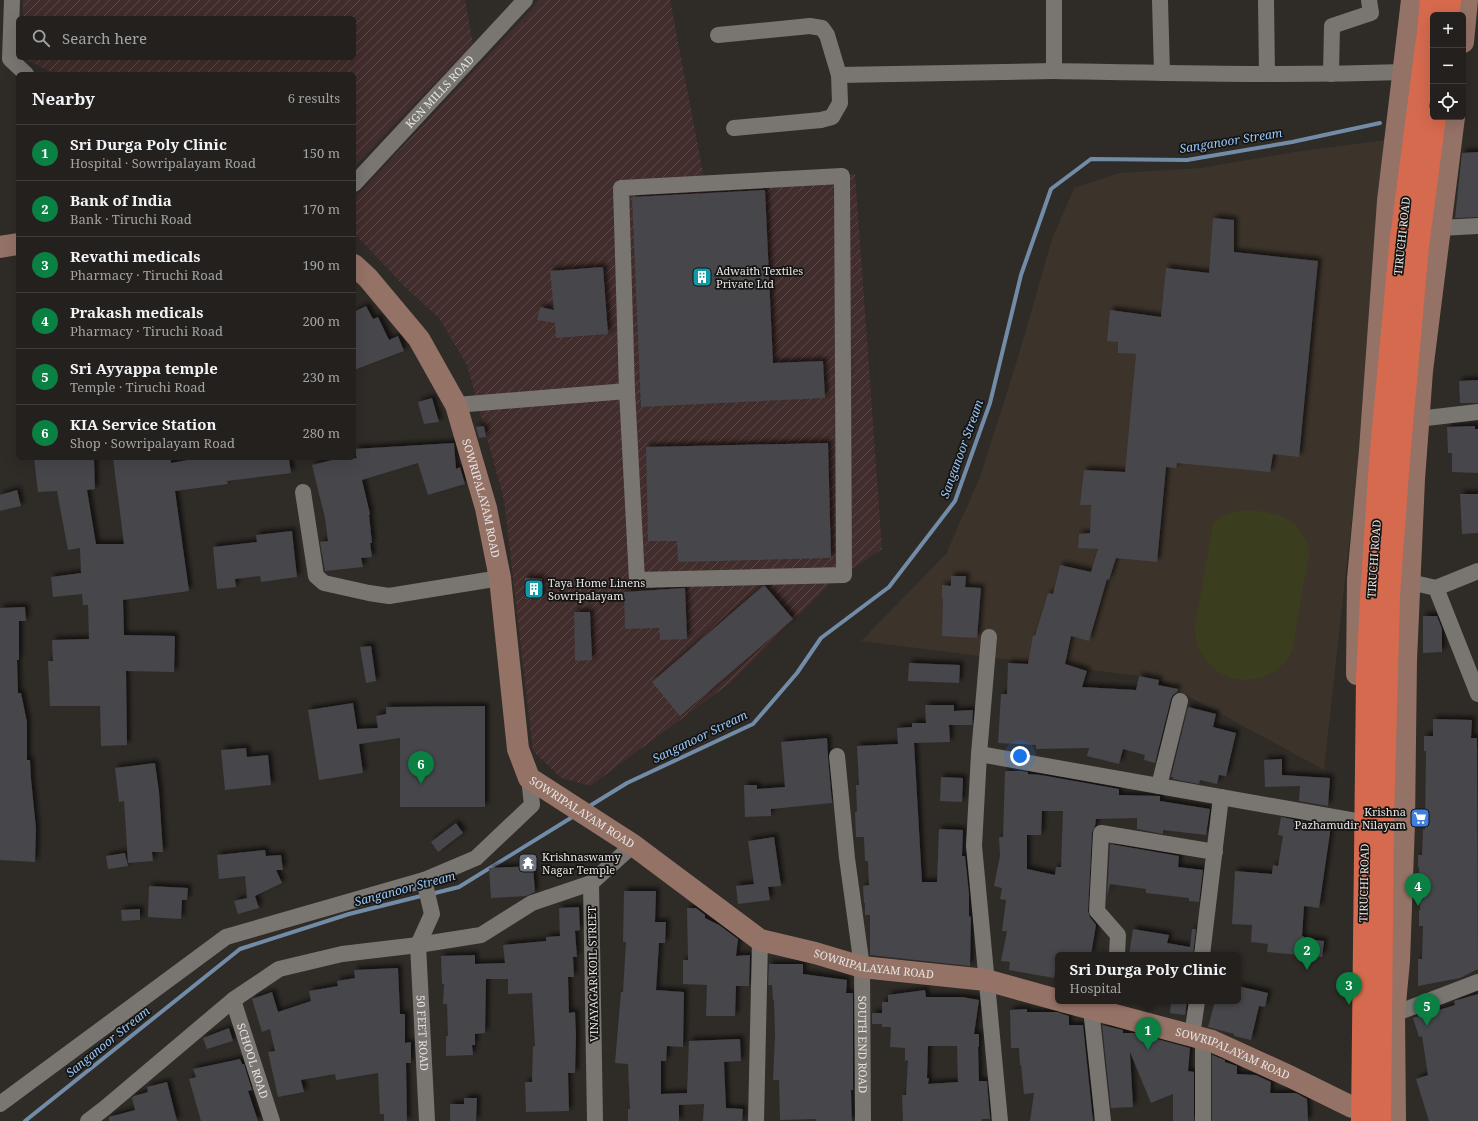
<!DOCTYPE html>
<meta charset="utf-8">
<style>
body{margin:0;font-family:"Noto Serif",serif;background:#2f2d2a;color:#f1f3f6}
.controls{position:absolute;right:12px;top:12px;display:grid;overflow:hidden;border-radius:6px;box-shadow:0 4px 16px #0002}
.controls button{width:36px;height:36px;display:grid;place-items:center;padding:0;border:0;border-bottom:1px solid #403e3b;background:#23201d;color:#f1f3f6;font:20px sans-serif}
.you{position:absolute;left:1020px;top:756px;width:14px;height:14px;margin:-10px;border:3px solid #fff;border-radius:50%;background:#1a73e8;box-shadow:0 0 0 6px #1a73e833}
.badge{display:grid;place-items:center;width:26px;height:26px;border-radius:50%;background:#0b8043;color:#fff;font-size:13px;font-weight:700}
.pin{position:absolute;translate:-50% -33px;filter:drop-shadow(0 1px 2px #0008)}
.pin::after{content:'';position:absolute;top:21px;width:14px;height:12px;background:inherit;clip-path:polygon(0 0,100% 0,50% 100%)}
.popup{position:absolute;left:1055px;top:952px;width:186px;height:52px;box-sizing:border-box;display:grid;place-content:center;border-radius:6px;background:#23201d;filter:drop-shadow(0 1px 3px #0005);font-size:13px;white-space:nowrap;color:#a3a3a4}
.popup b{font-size:15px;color:#f1f3f6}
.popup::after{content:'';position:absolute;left:50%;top:100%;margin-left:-8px;border:8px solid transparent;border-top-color:#23201d}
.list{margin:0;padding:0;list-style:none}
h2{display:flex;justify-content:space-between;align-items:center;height:52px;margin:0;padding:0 16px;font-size:17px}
h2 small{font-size:13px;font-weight:400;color:#a3a3a4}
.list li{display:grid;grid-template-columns:26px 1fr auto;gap:12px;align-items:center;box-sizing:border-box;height:56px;padding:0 16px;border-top:1px solid #403e3b}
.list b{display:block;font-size:15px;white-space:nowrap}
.list p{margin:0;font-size:13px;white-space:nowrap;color:#a3a3a4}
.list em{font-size:13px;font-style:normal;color:#a3a3a4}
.icon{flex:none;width:22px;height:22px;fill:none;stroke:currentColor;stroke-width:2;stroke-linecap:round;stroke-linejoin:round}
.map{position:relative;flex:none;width:1478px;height:1121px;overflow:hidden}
.search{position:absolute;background:#23201d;box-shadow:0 4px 16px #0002;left:16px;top:16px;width:340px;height:44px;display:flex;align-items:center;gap:10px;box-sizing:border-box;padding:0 14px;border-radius:6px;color:#a3a3a4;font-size:15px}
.panel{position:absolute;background:#23201d;box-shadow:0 4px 16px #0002;left:16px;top:72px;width:340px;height:388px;border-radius:6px}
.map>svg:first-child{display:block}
.industrial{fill:url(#industrial-furrows)}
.built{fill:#3c332b}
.green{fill:#3b3d1f}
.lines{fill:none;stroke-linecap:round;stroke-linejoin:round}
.stream{stroke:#728ca8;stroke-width:4}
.building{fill:#46464b;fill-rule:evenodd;filter:url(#shadow)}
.street{stroke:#797571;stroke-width:16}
.secondary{stroke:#957266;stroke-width:22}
.highway{stroke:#d66a4e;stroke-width:22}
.labels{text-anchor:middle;stroke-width:3.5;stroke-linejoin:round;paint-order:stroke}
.street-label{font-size:11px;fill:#e6e4e2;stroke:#151412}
.poi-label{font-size:11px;fill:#e6e4e2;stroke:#151412;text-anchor:start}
.water-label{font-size:12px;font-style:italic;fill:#96c5f7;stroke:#151412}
</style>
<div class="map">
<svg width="1478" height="1121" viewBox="0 0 1478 1121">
<defs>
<pattern id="industrial-furrows" width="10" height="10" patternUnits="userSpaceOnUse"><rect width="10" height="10" fill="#412d2b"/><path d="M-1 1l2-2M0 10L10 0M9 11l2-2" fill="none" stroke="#5c4b49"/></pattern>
<filter id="shadow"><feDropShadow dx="3.5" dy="-3.5" stdDeviation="2" flood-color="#0009"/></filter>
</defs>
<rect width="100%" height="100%" fill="#2f2b27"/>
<path class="industrial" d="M23 0H465L473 44 354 166V74H55L23 58H354V18H23Z
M540 0H670L704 178 855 174 882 549 830 584 729 684 590 786 561 778 533 751 504 500 467 365 439 318 404 286 354 233V199Z"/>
<path class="built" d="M1385 140 1360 445 1324 770 1155 678 861 641 946 554 980 477 1019 354 1052 239 1074 188 1119 173 1201 168 1294 152Z"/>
<path class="green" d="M1246 510C1261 511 1285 513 1296 526 1302 532 1308 542 1309 550 1310 556 1304 583 1302 592 1300 606 1297 620 1295 633 1294 639 1294 646 1292 651 1280 678 1244 688 1220 673 1203 661 1196 648 1195 627L1213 523 1227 514Z"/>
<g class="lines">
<path class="stream" d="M588 807 627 783 753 724 797 673 821 638 889 587 955 501 990 403 1021 275 1051 189 1091 159 1187 160 1292 142 1380 123
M431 894 459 887 574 816
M25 1121 240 949 349 914 425 895"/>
</g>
<path class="building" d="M1478 152V217L1455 218 1462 153Z
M765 190 773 363 823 361 825 398 641 407 632 197Z
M1213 218 1234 220V252L1318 261 1299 457 1273 454 1270 472 1177 463 1176 468 1166 467 1157 562 1116 558 1109 580 1107 579 1089 641 1071 636 1065 664 1087 671 1082 687 1136 690 1139 676 1159 680 1158 685 1178 689 1177 692 1173 695 1171 699 1155 763 1144 760 1145 755 1123 749 1119 764 1087 756 1089 748 1036 749V745L998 743 1001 694H1007L1008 663 1028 664 1033 635 1035 636 1048 593 1053 594 1060 565 1091 572 1098 549 1078 548 1079 534 1090 533 1091 505H1080L1084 470 1125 472 1136 354 1118 353V342L1107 341 1110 310 1161 317 1166 268 1209 273Z
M603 267 608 334 556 338 555 323 537 320 540 307 554 310 550 271Z
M366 306 373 319 378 317 389 340 398 336 404 351 354 370V312Z
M1478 380V403H1460L1459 381Z
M432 398 439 422 424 424 418 402Z
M484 426 486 437 479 438 476 427Z
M1475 426V429H1478V473L1452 472V453H1448L1447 427Z
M454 443 456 469 460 467 465 484 428 495 418 463 362 480 370 514 369 515 372 543H370L372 557 361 558 363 567 325 571 320 542 328 541 325 518 312 465 332 460V458H357L354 449Z
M828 443 831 558 678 562 677 541H648L646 447Z
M34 458H94L95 489 87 490 96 544H124L113 458H171V463L199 458H289L291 473 227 481 228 484 175 491 189 591 123 600 124 635 175 636 174 672 126 671 127 745 101 746 100 706H50L48 661H53L52 640 89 639 88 605H83L82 594 53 597 51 577 81 573 80 548 68 550 57 491 38 492Z
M17 490 21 506 0 511V495Z
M1460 494H1478V533L1462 534Z
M292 531 297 577 261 582 260 576 235 579 236 587 217 589 213 547 257 542 256 535Z
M951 576H966L965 587 981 588 977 638 942 636 943 599H942V585L951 586Z
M525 578 542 579V599H525Z
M763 586H765L793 619 680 716 652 682Z
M685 588 687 639 660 640 659 628 625 629 624 592Z
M25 607 26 621H19V660H17L18 693H21L27 722V760H30L31 779 36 829 35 862 0 860V608Z
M574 612H590L592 660 575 661Z
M1423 616H1437L1442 629V652L1423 653Z
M371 646 376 681 366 683 360 647Z
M909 663 960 665 959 683 908 681Z
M353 703 357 729 378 728 376 716 386 714V707L485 706V807H400V738L359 744 363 773 319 780 308 710Z
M925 705H954V711L973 710 972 725H949L950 742 914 743 922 882H937L939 829 963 830 962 856H965L969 894V916L971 917 970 966 870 955V915H865V903H864L863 886 869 885 868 861H865L864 837H856L855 812 857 811 856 785H859L857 746 898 744 897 728 912 727V723H926Z
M1188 707 1216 714 1213 727 1236 733 1226 776 1219 775 1217 784 1200 780 1199 784 1173 779V777H1171Z
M1433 719 1472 720 1471 738H1477L1478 969 1460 978 1418 986V959H1422L1423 926H1419V910H1420L1419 867H1418V855H1422L1423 829H1425L1426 751H1424V736H1433Z
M827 738 828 757 832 803 771 809V816L745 817 744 785H757V789L785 787 781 742Z
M246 748 247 757 268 755 271 785 225 790 221 750Z
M1282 759V775L1330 778 1328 806 1299 801 1300 786 1265 787 1264 760Z
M155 763 159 792 163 852H152L153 861 128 863 124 801 119 802 115 768Z
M1005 771H1020L1028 772V774L1041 775 1119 789V795L1160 796V801L1210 809 1206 835 1163 830V834L1137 829V818L1096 819 1095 826 1092 833 1088 911 1090 917 1096 925 1091 955H1058L1054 978 1009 970 1010 962 1001 961 1007 931H1002L1006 900 1000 899 1002 888 994 886 1000 856 999 837H1003ZM1042 811H1063L1061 867H1056L1055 875 1027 869V835H1041Z
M941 777 963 778 962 802 940 801Z
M1281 817 1331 826 1319 908 1304 906 1302 936H1304L1303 939 1324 941 1322 957 1267 952 1268 944 1251 942 1252 925 1232 924 1235 871 1272 874 1273 865 1278 866 1283 836 1278 835Z
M456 823 463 833 438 852 431 842Z
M774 837 781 886 768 887 770 900 738 904 736 886 754 884 748 841Z
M1110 844 1179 856 1178 867 1203 870 1199 902 1189 901V898L1146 893V889L1110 884 1107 897Z
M265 850 266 856 281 855 283 870H276L282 883 255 896 259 908 238 914 234 901 247 898 245 876 219 879 217 855Z
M125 853 128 866 108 869 106 856Z
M533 866 535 892 526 896 491 898 489 868Z
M149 886 188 888 187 900H182L181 919 148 917Z
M624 891H656L655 922H666L665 943H659L656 990 684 992 683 1047 667 1046 666 1061H661V1094L687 1093 689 1041 740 1039 741 1061 724 1062 726 1108 743 1109 742 1121H703L704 1104 679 1105V1121H628V1109H630L628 1064 615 1063 621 992H623L626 942H623Z
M579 907 580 930 575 931 577 957H573L574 977H568L569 1013 575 1012 576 1036 575 1073H568L569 1111 526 1112 525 1082H532L533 1046H535L532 993 508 994V979H486L485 1033 475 1034V1045H472L473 1055 446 1056V1036H448L447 1004H443L444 984H442L441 956 475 955V964L505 963 503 945 546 941V937L560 936 559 908Z
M687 908H696L705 915V918L719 925 738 939 736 956 750 955 749 986H736L735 1016H706L707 985 683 984V960H688Z
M140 909V920L122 921 121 910Z
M1133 929 1169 935 1167 943 1190 947 1192 929H1196L1193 955H1129Z
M769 964H803V974L847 980 846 993H853V1090H851L852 1121H816V1119L780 1120 779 1080H773L775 1035 774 1000H773L772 985H768Z
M398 968 400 1014H405V1043L411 1042V1063H406L407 1121H384V1114H380L378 1073 336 1080 335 1074 301 1080 304 1092 278 1097 268 1052 275 1051 270 1029 262 1032 252 999 272 992 278 1012 311 1001 309 991 338 986 337 981 355 978 354 970Z
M1238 986 1268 993 1265 1007 1259 1006 1251 1040 1234 1036V1034L1208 1027 1215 1001H1238Z
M925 990 926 997H962L979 1000 974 1034H979V1047H978L979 1081H987L990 1119H982V1121H903L902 1095H906L908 1060 905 1061V1048L890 1047 891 1027H882V1024H872V1013H882V1002H888V995ZM928 1046H957L958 1082 928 1084 929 1078H927Z
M1478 994V1121H1429L1416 1079 1428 1075 1422 1036 1419 1037 1413 1018 1455 1005 1454 1001Z
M1171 1001H1187L1185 1015 1170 1013Z
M1027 1009V1012H1057L1069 1016V1025H1083L1093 1121H1030L1034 1093 1024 1094 1021 1065H1020L1019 1048H1011L1010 1010Z
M1102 1025 1123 1030V1033H1135L1190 1048 1188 1071 1194 1072V1121H1173V1094L1151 1103 1130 1052 1133 1107 1111 1108Z
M229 1028 233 1041 207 1049 203 1038Z
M1212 1055 1225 1060V1062L1237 1066V1074L1256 1075 1271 1082 1270 1093H1296L1307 1099 1308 1121H1212Z
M240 1059 242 1064H244L252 1090 248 1091 258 1121H201L189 1079 196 1077 193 1069Z
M167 1082 177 1121H109V1117L135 1110 132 1098 134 1096 148 1092 147 1087Z
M464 1098H477L476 1121H450V1104H464Z"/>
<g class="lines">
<g class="street">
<path d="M12 0 10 59 26 74"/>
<path d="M1054 0V71C1170 73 1287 76 1404 72"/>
<path d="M1160 0 1162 73"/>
<path d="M1266 0 1267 74"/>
<path d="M718 35 810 26 822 28 827 35 839 75 840 103 832 117 821 120 734 128"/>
<path d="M1331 74 1332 26 1371 13 1369 0"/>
<path d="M839 75 1054 71"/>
<path id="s1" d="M354 184 525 0"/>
<path d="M1440 228 1478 226"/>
<path d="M456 405 627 391 621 188 842 176 844 575 637 580 627 391"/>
<path d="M1418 419 1478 412"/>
<path d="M303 492 316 576 324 583 369 593 389 596 500 578"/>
<path d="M1400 582H1410L1436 588 1478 694"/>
<path d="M1436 588 1478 571"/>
<path d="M989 637 979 754 974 846 1000 1121"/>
<path d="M979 754 1356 821"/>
<path id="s2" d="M837 756 847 858 862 967 863 1121"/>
<path d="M1159 786 1180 701"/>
<path id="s3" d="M424 880 432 914 418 945 427 1121"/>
<path d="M1117 955 1118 935 1097 911 1101 833 1215 852"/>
<path d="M1202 955 1221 797"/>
<path id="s4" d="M233 1000 272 1121"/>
<path d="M1091 1009 1103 1121"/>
<path d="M1394 1014 1478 982"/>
<path d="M1192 1036 1197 1001"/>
<path d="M1203 1038V1121"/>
<path d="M0 1104 226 937 424 880 476 858 532 805 529 778"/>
<path d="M88 1121 105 1108 233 1000 279 969 342 954 418 945 481 935 532 903 591 883"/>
<path d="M595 1121 591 883 633 845"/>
<path d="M756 1121 760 940"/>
</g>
<g class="secondary">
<path d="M1463 42 1467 0"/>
<path d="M0 247 18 244"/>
<path id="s5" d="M354 265 368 278 419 339 456 405 486 508 500 578 518 749 529 778 633 845 760 940 815 953 862 967 986 980 1058 1000"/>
<path d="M1357 674 1358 579 1370 450 1388 201 1412 0"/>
<path id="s6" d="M1062 1001 1212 1041 1291 1077 1352 1107"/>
<path d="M1395 1121 1394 1014 1399 961 1404 823 1406 660 1414 479 1422 371 1454 117"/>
</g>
<path class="highway" d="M1448 15 1450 0
M1362 1121 1367 678 1371 598 1380 461 1400 246 1428 32 1431 0
M1380 1121 1383 820 1389 595 1399 459 1418 246 1435 117"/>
</g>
<defs>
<g id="building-square" transform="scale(1)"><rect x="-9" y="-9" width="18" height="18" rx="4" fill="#0f9aa8" stroke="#151412"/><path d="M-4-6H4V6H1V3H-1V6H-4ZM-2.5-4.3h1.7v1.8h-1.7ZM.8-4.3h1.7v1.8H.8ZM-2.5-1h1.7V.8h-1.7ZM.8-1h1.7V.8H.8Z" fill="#fff"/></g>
<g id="supermarket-square" transform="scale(1)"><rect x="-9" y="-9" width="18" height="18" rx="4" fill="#3f7fe0" stroke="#151412"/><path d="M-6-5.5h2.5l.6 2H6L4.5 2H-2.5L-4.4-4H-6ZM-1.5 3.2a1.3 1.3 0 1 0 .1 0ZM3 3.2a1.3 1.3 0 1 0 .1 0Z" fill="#fff"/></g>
<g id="temple-square" transform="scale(1)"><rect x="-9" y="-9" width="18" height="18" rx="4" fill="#6b7280" stroke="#151412"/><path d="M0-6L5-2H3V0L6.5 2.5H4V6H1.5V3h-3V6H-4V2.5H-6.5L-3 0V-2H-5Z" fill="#fff"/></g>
</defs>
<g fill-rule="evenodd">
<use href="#building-square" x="702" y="277"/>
<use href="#building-square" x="534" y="589"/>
<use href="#supermarket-square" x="1420" y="818"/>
<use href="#temple-square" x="528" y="863"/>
</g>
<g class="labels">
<g class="street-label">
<text dy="4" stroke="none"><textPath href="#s1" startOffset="126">KGN MILLS ROAD</textPath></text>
<text transform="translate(1402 236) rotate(-84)" y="4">TIRUCHI ROAD</text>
<text dy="4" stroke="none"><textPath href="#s5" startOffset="271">SOWRIPALAYAM ROAD</textPath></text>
<text transform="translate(1374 559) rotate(-86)" y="4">TIRUCHI ROAD</text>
<text dy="4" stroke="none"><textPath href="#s5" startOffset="619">SOWRIPALAYAM ROAD</textPath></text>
<text transform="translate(1364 883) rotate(-89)" y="4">TIRUCHI ROAD</text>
<text dy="4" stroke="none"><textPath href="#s5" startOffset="955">SOWRIPALAYAM ROAD</textPath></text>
<text transform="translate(593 974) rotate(-91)" y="4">VINAYAGAR KOIL STREET</text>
<text dy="4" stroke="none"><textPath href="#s3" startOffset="157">50 FEET ROAD</textPath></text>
<text dy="4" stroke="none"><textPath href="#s2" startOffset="290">SOUTH END ROAD</textPath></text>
<text dy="4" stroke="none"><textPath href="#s6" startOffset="179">SOWRIPALAYAM ROAD</textPath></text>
<text dy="4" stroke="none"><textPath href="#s4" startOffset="64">SCHOOL ROAD</textPath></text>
</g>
<g class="poi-label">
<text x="716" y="275">Adwaith Textiles<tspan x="716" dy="13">Private Ltd</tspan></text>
<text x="548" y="587">Taya Home Linens<tspan x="548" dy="13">Sowripalayam</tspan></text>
<text x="1406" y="816" text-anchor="end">Krishna<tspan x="1406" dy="13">Pazhamudir Nilayam</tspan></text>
<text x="542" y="861">Krishnaswamy<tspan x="542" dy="13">Nagar Temple</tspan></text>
</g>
<g class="water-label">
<text transform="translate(1231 141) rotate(-9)" y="4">Sanganoor Stream</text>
<text transform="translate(962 449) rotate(-70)" y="4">Sanganoor Stream</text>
<text transform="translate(700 737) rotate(-26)" y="4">Sanganoor Stream</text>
<text transform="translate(405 889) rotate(-15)" y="4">Sanganoor Stream</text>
<text transform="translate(108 1042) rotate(-39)" y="4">Sanganoor Stream</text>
</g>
</g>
</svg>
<div class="controls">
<button>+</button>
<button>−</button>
<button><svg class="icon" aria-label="locate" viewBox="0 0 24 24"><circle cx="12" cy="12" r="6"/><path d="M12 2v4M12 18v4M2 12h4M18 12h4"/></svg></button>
</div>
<div class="you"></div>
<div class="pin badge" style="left:1148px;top:1050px">1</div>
<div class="popup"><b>Sri Durga Poly Clinic</b>Hospital</div>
<div class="pin badge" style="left:1307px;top:970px">2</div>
<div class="pin badge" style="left:1349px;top:1005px">3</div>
<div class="pin badge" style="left:1418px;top:906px">4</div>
<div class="pin badge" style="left:1427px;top:1026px">5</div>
<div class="pin badge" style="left:421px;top:784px">6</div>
<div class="search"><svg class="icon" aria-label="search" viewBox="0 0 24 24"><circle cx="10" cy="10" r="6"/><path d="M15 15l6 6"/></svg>Search here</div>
<section class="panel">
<h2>Nearby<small>6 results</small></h2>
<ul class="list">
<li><span class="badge">1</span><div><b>Sri Durga Poly Clinic</b><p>Hospital · Sowripalayam Road</p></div><em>150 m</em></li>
<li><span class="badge">2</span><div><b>Bank of India</b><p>Bank · Tiruchi Road</p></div><em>170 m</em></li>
<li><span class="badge">3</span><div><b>Revathi medicals</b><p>Pharmacy · Tiruchi Road</p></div><em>190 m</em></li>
<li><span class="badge">4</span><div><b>Prakash medicals</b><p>Pharmacy · Tiruchi Road</p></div><em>200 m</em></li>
<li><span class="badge">5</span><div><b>Sri Ayyappa temple</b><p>Temple · Tiruchi Road</p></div><em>230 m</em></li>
<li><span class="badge">6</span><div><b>KIA Service Station</b><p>Shop · Sowripalayam Road</p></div><em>280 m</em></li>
</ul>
</section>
</div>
